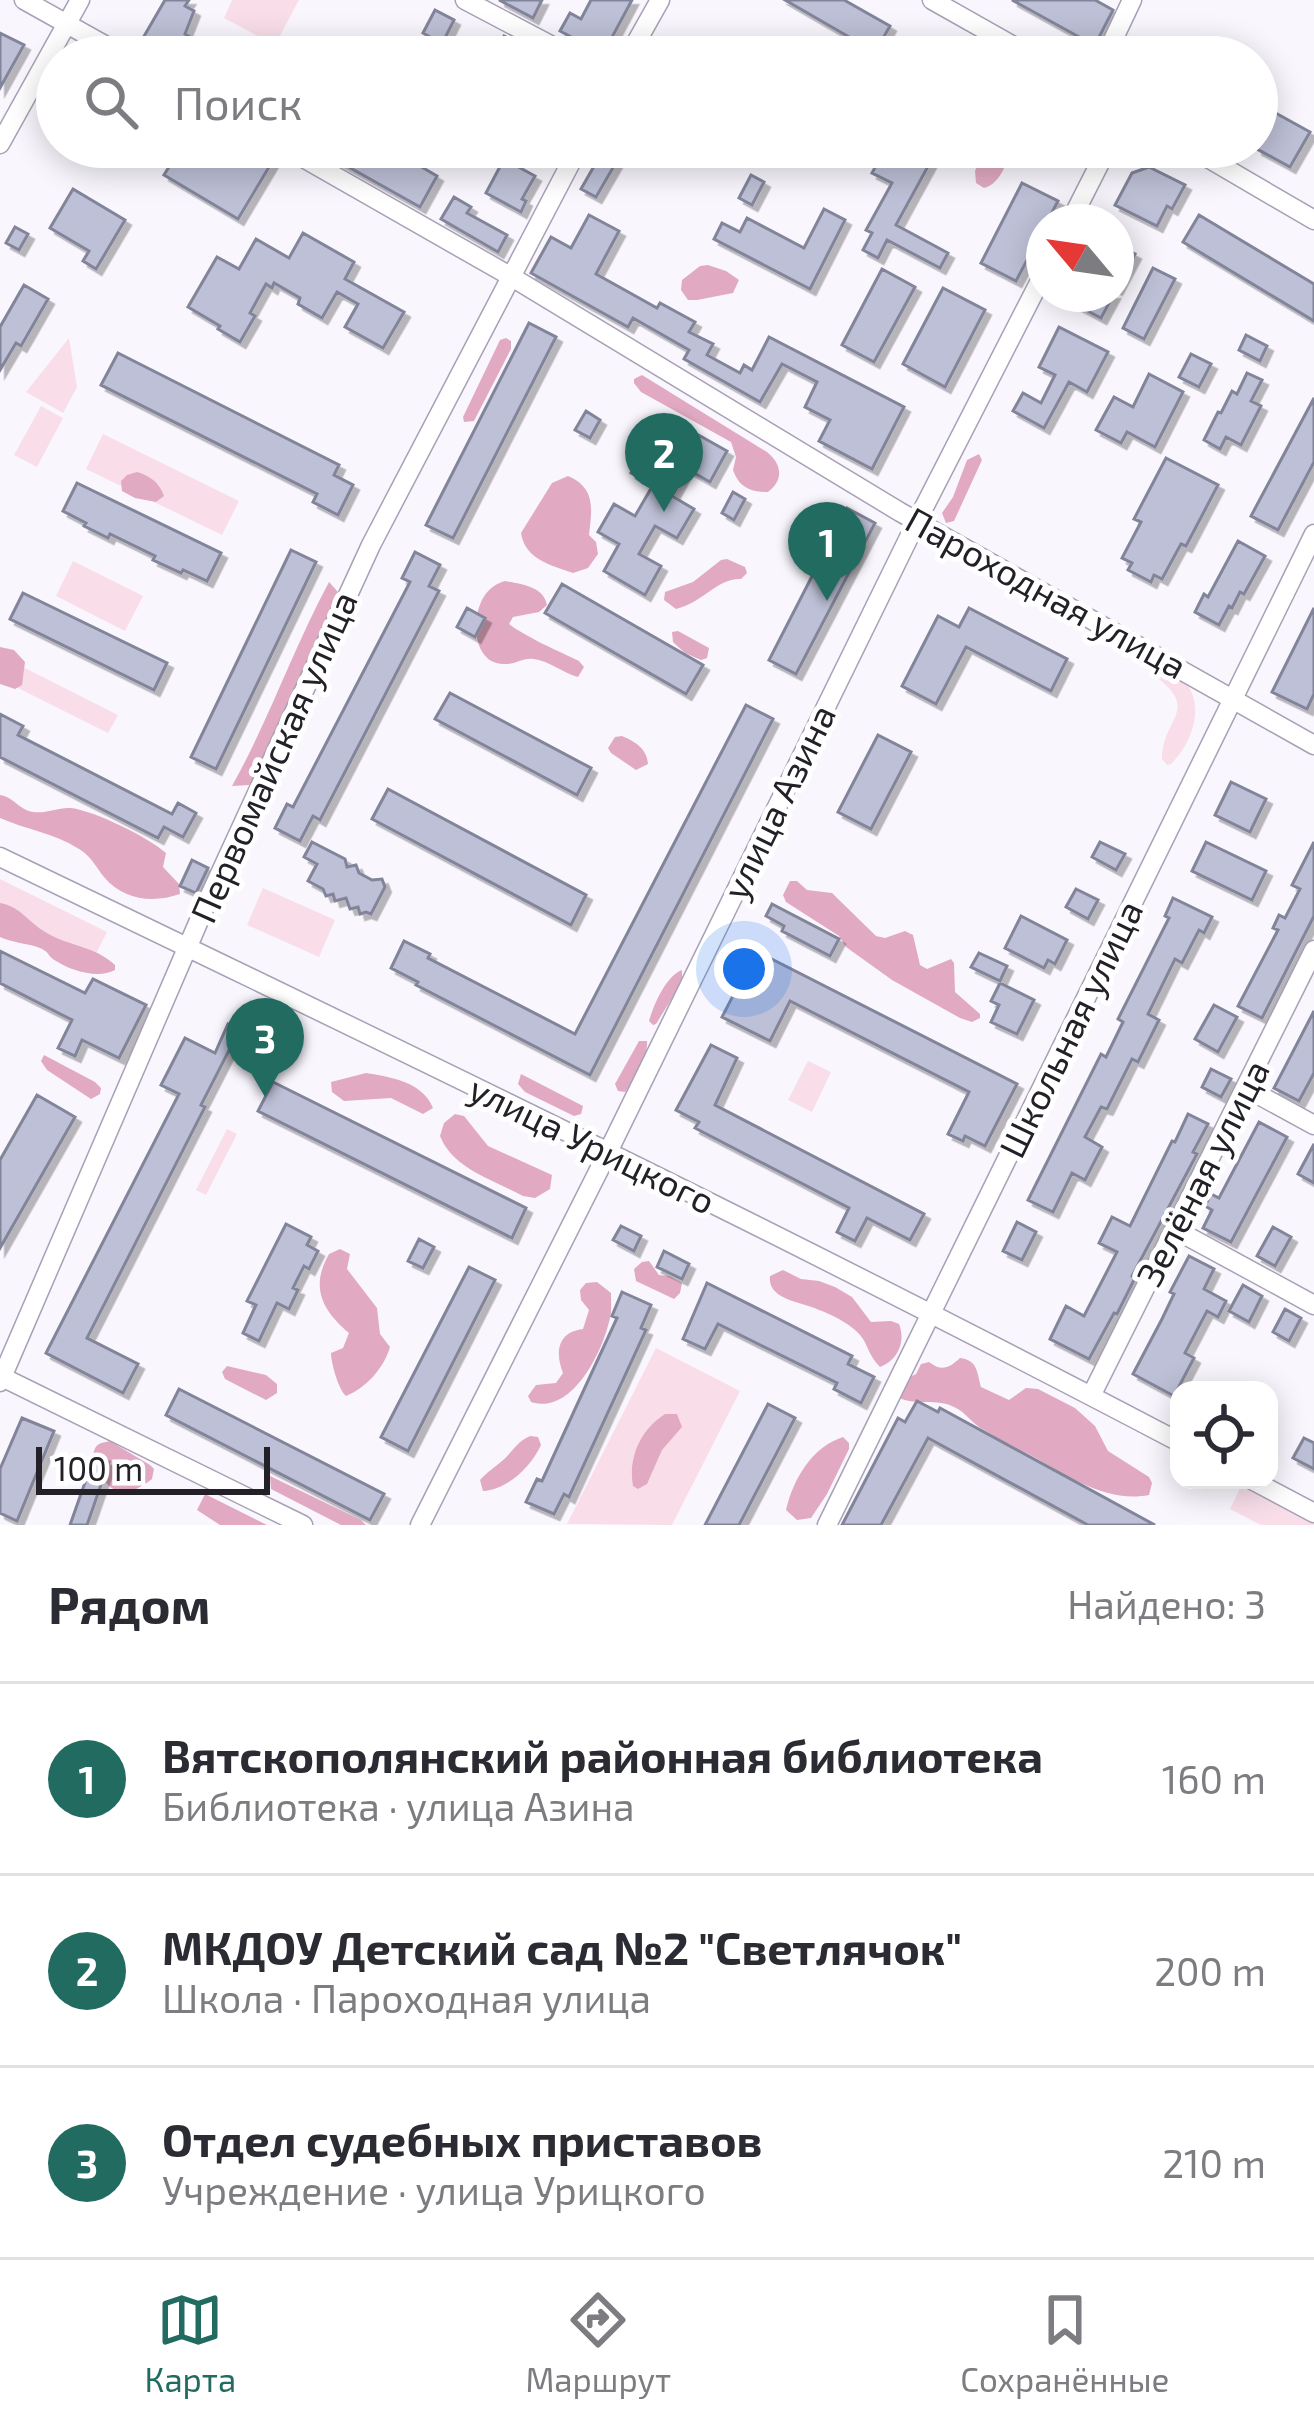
<!DOCTYPE html>
<html lang="ru">
<meta charset="utf-8">
<style>
body{margin:0;font-family:"Exo 2",sans-serif;background:#f7f7f7;color:#2b2b33}
.controls{position:absolute;right:36px;bottom:36px;display:grid;overflow:hidden;border-radius:24px;box-shadow:0 6px 30px #0003}
.controls button{width:108px;height:108px;display:grid;place-items:center;padding:0;border:0;border-bottom:3px solid #e1e1e2;background:#fff;color:#2b2b33;font:60px sans-serif}
.compass{position:absolute;left:1026px;top:204px;width:108px;height:108px;border-radius:50%;background:#fff;box-shadow:0 6px 30px #0003;rotate:299deg}
.scale{position:absolute;left:36px;bottom:30px;width:234px;box-sizing:border-box;padding-left:12px;border:6px solid #232028;border-top:0;font-size:33px;line-height:42px;white-space:nowrap;color:#232028;-webkit-text-stroke:9px #fff;paint-order:stroke}
.you{position:absolute;left:744px;top:969px;width:42px;height:42px;margin:-30px;border:9px solid #fff;border-radius:50%;background:#1a73e8;box-shadow:0 0 0 18px #1a73e833}
.badge{display:grid;place-items:center;width:78px;height:78px;border-radius:50%;background:#226b61;color:#fff;font-size:39px;font-weight:700}
.pin{position:absolute;translate:-50% -99px;filter:drop-shadow(0 3px 6px #0008)}
.pin::after{content:'';position:absolute;top:63px;width:42px;height:36px;background:inherit;clip-path:polygon(0 0,100% 0,50% 100%)}
.list{margin:0;padding:0;list-style:none}
h2{display:flex;justify-content:space-between;align-items:center;height:156px;margin:0;padding:0 48px;font-size:51px}
h2 small{font-size:39px;font-weight:400;color:#7c7c81}
.list li{display:grid;grid-template-columns:78px 1fr auto;gap:36px;align-items:center;box-sizing:border-box;height:192px;padding:0 48px;border-top:3px solid #e1e1e2}
.list b{display:block;font-size:45px;white-space:nowrap}
.list p{margin:0;font-size:39px;white-space:nowrap;color:#7c7c81}
.list em{font-size:39px;font-style:normal;color:#7c7c81}
.icon{flex:none;width:66px;height:66px;fill:none;stroke:currentColor;stroke-width:2;stroke-linecap:round;stroke-linejoin:round}
.map{position:relative;flex:none;width:1314px;height:1525px;overflow:hidden}
.search{position:absolute;background:#fff;box-shadow:0 6px 30px #0003;left:36px;right:36px;top:36px;height:132px;display:flex;align-items:center;gap:30px;box-sizing:border-box;padding:0 42px;border-radius:66px;color:#7c7c81;font-size:45px}
.sheet{height:732px;background:#fff}
nav{display:flex;justify-content:space-around;align-items:center;box-sizing:border-box;height:168px;border-top:3px solid #e1e1e2;background:#fff;font-size:33px;color:#7c7c81}
nav a{display:grid;justify-items:center;gap:6px}
nav .on{color:#226b61}
.map>svg:first-child{display:block}
.green{fill:#f9dee9}
.forest{fill:#e1aac2}
.building{fill:#bdc0d6;stroke:#828599;stroke-width:3;filter:url(#shadow)}
.lines{fill:none;stroke-linecap:round;stroke-linejoin:round}
.minor-casing{stroke:#a8a0b5;stroke-width:21}
.minor{stroke:#fff;stroke-width:18}
.labels{text-anchor:middle;stroke-width:10;stroke-linejoin:round;paint-order:stroke}
.street-label{font-size:36px;fill:#232028;stroke:#fff}
</style>
<div class="map">
<svg width="1314" height="1525" viewBox="0 0 1314 1525">
<defs>
<filter id="shadow"><feDropShadow dx="5.5" dy="5.5" stdDeviation="0" flood-color="#0004"/></filter>
</defs>
<rect width="100%" height="100%" fill="#f9f6fe"/>
<path class="green" d="M232 0H299L275 45 224 18Z
M69 338 77 387 63 413 26 392Z
M41 406 63 418 37 467 14 455Z
M103 434 239 501 222 535 86 469Z
M73 561 143 596 125 631 56 596Z
M7 659 118 715 108 733 0 679Z
M1154 670C1210 674 1202 734 1171 764L1167 765 1162 759C1162 717 1203 710 1152 674Z
M0 879 107 932 90 965 0 919Z
M263 888 335 920 319 957 247 925Z
M808 1061 831 1072 812 1112 788 1100Z
M227 1129 237 1134 206 1195 196 1190Z
M656 1348 740 1391 672 1525 567 1524Z
M1241 1486 1314 1524V1525H1261L1230 1509Z"/>
<path class="forest" d="M985 147H1013C1006 162 1002 183 984 188L976 183 975 171Z
M708 265 726 271 739 280 733 293 697 300H688L681 290 682 280 700 266Z
M506 338 511 341V349L474 421 464 422 463 417 500 340Z
M642 375 767 452C782 464 784 480 768 492 750 492 739 487 733 470L736 457 731 442 641 392 634 383V379Z
M979 454 982 460 954 521 946 523 942 513 953 497 967 460Z
M137 472C150 476 159 482 164 496L156 502 135 498 122 491 121 481 127 475Z
M568 476C596 488 592 509 589 535L596 542 598 554 588 568 573 573C550 565 525 559 521 533L552 483Z
M727 559 745 567 747 573 741 579C717 578 704 602 676 609L664 600 665 592 693 582 721 560Z
M505 581C522 584 544 587 547 605L539 612 513 617 509 624C524 636 560 652 579 661L584 667 578 677C563 673 549 661 534 659 524 657 516 664 506 664 480 666 473 636 477 615 481 598 488 586 505 581Z
M329 582 338 592 330 620 263 769 249 785 232 786C269 720 293 649 329 582Z
M678 631 709 648 707 658 701 660 685 653 673 642 672 632Z
M0 647 14 650 25 662 22 685 15 689 0 684Z
M622 736C636 742 647 749 648 764L636 770 611 753 608 748 615 737Z
M0 795C14 797 19 810 33 812 46 814 58 807 71 808 95 811 148 837 166 853L163 867 179 884 180 894C154 903 124 901 104 877 95 866 92 857 79 849 54 833 27 830 0 818Z
M790 881H797L807 890 832 893 876 936 885 938 905 931 913 935 920 965 927 969 951 959 954 963 955 992 980 1014V1018L972 1022 960 1018 892 980 846 947 839 936 786 902 783 895Z
M0 903C20 907 26 919 42 930 65 946 94 945 115 965V970C98 979 72 971 56 961 45 954 52 954 40 948 27 943 13 943 0 937Z
M682 970V982L656 1024 653 1025 649 1021C654 1004 666 976 682 970Z
M639 1041H647C648 1057 636 1080 625 1092L618 1091 615 1084Z
M44 1055 95 1082 101 1088 100 1094 91 1099 47 1070 41 1061Z
M366 1073C391 1077 423 1082 433 1108L423 1114 391 1098 344 1101 332 1092 331 1082Z
M521 1074 583 1106 581 1114 574 1116 525 1092 518 1084Z
M455 1114 464 1116 488 1146 552 1175 550 1189 535 1198 523 1196C494 1180 453 1169 440 1136L444 1123Z
M340 1249 350 1254 347 1269 377 1308 380 1334 390 1347C384 1368 366 1388 346 1396 338 1389 331 1362 331 1353L343 1348 349 1333C322 1310 310 1287 329 1254Z
M649 1261 659 1275 669 1276 682 1283 680 1293 674 1299 636 1281 634 1269 642 1262Z
M783 1270 801 1279 819 1281 835 1287 852 1297 871 1322 891 1321 899 1324C906 1342 898 1360 880 1367 868 1355 868 1344 860 1335 852 1325 831 1314 819 1310 802 1302 767 1300 770 1276Z
M597 1282 611 1293C611 1303 612 1313 609 1322 601 1355 571 1415 531 1402L528 1396 536 1385 556 1383 563 1373C555 1353 557 1332 583 1329L589 1310 581 1300 580 1290 586 1283Z
M960 1358C978 1360 977 1373 981 1387L1009 1400 1026 1388 1038 1389 1075 1408 1095 1426 1108 1451 1149 1477 1152 1483 1149 1495C1107 1503 1069 1477 1034 1457 1017 1448 1000 1440 984 1430 972 1424 966 1412 954 1407 937 1398 917 1406 899 1398L908 1378 916 1374 921 1364 929 1362C942 1372 949 1368 960 1358Z
M227 1366 266 1375 277 1384V1393L266 1400 225 1379 222 1372Z
M665 1414H677L682 1427 662 1450 647 1484 638 1489 633 1486C628 1458 640 1430 665 1414Z
M530 1436 538 1437 541 1445C531 1467 507 1490 483 1491L480 1480C487 1472 494 1468 502 1461 513 1452 516 1442 530 1436Z
M843 1437 849 1443V1449L827 1494 811 1518 797 1520 786 1510C793 1479 812 1447 843 1437Z
M110 1441 150 1465 154 1469 152 1479C128 1497 112 1499 98 1469 95 1462 91 1459 94 1451 97 1442 102 1443 110 1441Z
M270 1476 361 1520 366 1525H341L271 1489Z
M205 1494 267 1525H220L197 1510Z"/>
<path class="building" d="M165 0H189L185 6 194 11 185 34 227 57H176L143 38Z
M499 0H542L533 18Z
M591 0H632L603 54 560 31 570 13 581 19Z
M785 0H844L890 26 875 52Z
M1012 0H1095L1113 10 1093 49 1077 40 1079 37Z
M435 10 454 20 436 56 423 49 430 37 423 33Z
M0 33 24 45 0 88Z
M504 36 544 57H493Z
M1272 111 1310 132 1290 167 1257 149V118L1265 122Z
M181 147H191L221 165 232 147H246L272 162 238 219 164 175Z
M313 147H373L399 162 403 156 437 176 420 207Z
M605 147H625L596 197 581 189Z
M850 147H891L906 155 911 147 932 159 896 225 948 253 940 268 887 240 878 258 863 250 872 233 866 230 892 183 872 173 878 162Z
M504 159 535 176 522 199 526 201 521 212 486 193Z
M1149 167 1185 185 1172 209 1167 206 1157 226 1115 205 1132 173Z
M751 175 764 182 752 205 739 198Z
M1022 183 1058 201 1047 222H1044V228L1016 281 981 263Z
M73 189 125 220 96 269 83 261 89 251 50 228Z
M454 197 471 207 467 213 507 235 498 252 441 219Z
M824 209 845 220 810 289 714 239 722 223 740 232 747 218 804 248Z
M589 215 619 231 596 274 657 308 660 303 695 322 689 332 713 344 707 355 740 373 744 365 752 370 769 337 904 407 872 469 819 441 830 420 805 407 817 382 782 364 760 402 684 359 689 350 633 318 628 327 531 273 551 237 571 248Z
M1199 215 1314 284V321L1183 242Z
M15 227 28 234 19 250 6 243Z
M303 233 354 262 345 279 404 312 383 348 345 327 358 304 337 292 322 318 298 304 300 298 274 283 272 288 266 284 250 313 255 316 240 342 218 329 220 326 188 307 217 257 239 269 256 239 289 258Z
M1116 244 1135 254 1116 290Z
M1153 268 1175 279 1144 339 1123 328Z
M882 269 915 287 874 362 842 345Z
M24 285 48 299 21 346 16 343 0 370V327Z
M943 288 985 310 945 387 903 364Z
M1055 294H1114L1101 318Z
M529 323 556 337 453 538 426 525Z
M1059 327 1108 352 1087 392 1069 382 1044 428 1013 411 1023 393 1041 403 1055 375 1039 367Z
M1246 335 1267 346 1260 361 1239 350Z
M118 353 339 465 334 475 353 485 338 515 313 502 317 494 101 385Z
M1191 354 1211 364 1199 387 1179 377Z
M1247 373 1262 380 1251 401 1261 406 1241 445 1226 437 1220 449 1204 440 1218 412 1221 413 1232 391 1237 394Z
M1149 374 1183 392 1155 447 1127 432 1121 443 1096 430 1114 397 1133 407Z
M1314 398V462L1278 530 1251 516Z
M586 411 600 420 590 438 575 430Z
M686 428 727 451 710 482 687 469 672 496 694 509 677 538 655 526 639 554 661 566 645 595 604 571 619 544 598 532 614 504 635 516 653 485 631 473 648 443 670 456Z
M1166 458 1218 485 1186 546 1181 544 1162 579 1154 575 1151 582 1128 570 1132 563 1122 558 1141 522 1134 519Z
M77 483 221 553 207 581 183 570 181 573 153 560 155 556 110 534 108 538 84 526 86 523 63 511Z
M733 492 745 499 734 520 722 513Z
M847 508 875 523 796 674 769 660Z
M1238 541 1265 556 1244 594 1240 592 1232 608 1229 606 1219 625 1195 612 1204 594 1208 597Z
M291 550 316 562 216 769 191 757Z
M415 552 440 565 429 586 439 591 320 820 313 816 300 841 275 828 287 804 293 807 410 582 402 578Z
M562 584 703 665 686 694 545 613Z
M23 593 167 663 154 690 10 619Z
M467 608 485 618 475 637 457 627Z
M969 608 1067 659 1051 691 966 647 936 704 902 686 938 616 959 627Z
M1314 608V694L1307 709 1272 692Z
M450 693 591 768 577 795 435 719Z
M746 705 773 719 590 1075 416 985 418 982 391 968 404 941 430 954 428 958 575 1034Z
M0 714 23 726 18 735 172 814 178 803 196 813 183 837 164 827 158 838 0 757Z
M878 735 911 752 871 829 838 812Z
M1231 782 1266 799 1250 832 1215 815Z
M388 789 586 895 571 925 372 819Z
M312 842 345 859 347 867 356 865 359 873 372 880 382 879 385 887 371 914 366 912 360 914 358 907 350 909 346 898 335 901 333 894 326 896 323 889 308 881 317 864 304 857Z
M1100 842 1125 854 1116 870 1092 857Z
M1206 842 1266 871 1252 900 1192 871Z
M1314 842V916L1262 1018 1238 1006 1278 930 1273 928 1279 915 1285 918 1300 889 1292 885Z
M192 860 208 868 196 893 180 886Z
M1076 889 1098 900 1088 919 1066 907Z
M1173 898 1212 917 1204 933 1199 930 1182 963 1175 959 1148 1014 1159 1020 1138 1062 1132 1059 1107 1109 1101 1107 1085 1137 1102 1147 1085 1180 1072 1173 1053 1212 1028 1200 1101 1054 1106 1057 1123 1022 1118 1019 1169 918 1165 916Z
M772 904 839 939 830 956 782 931 784 926 766 916Z
M1021 916 1067 940 1055 964 1048 960 1044 968 1005 948Z
M0 951 85 993 93 979 146 1005 119 1058 82 1040 75 1056 58 1048 72 1020 0 983Z
M756 951 1017 1084 985 1146 965 1136 963 1141 948 1134 969 1092 790 1001 770 1041 722 1017Z
M979 953 1007 966 1000 981 971 967Z
M1000 983 1034 1000 1017 1034 991 1022 999 1005 991 1001Z
M1214 1005 1237 1017 1218 1052 1195 1039Z
M1314 1011V1073L1299 1101 1274 1088Z
M228 1024 240 1029 201 1105 205 1107 87 1338 138 1364 123 1393 46 1353 179 1094 161 1085 185 1038 215 1053Z
M711 1045 737 1058 715 1105 924 1214 910 1240 867 1218 855 1241 837 1232 849 1208 695 1128 699 1122 676 1110Z
M1211 1069 1231 1079 1221 1097 1202 1087Z
M273 1082 526 1208 512 1238 258 1111Z
M37 1095 75 1117 0 1248V1160Z
M1188 1114 1208 1124 1193 1152 1197 1154 1132 1276 1135 1278 1117 1314 1114 1313 1089 1359 1050 1339 1066 1306 1084 1316 1117 1252 1099 1243 1112 1217 1130 1226 1172 1141 1175 1142Z
M1259 1122 1287 1137 1231 1242 1203 1228 1212 1210 1205 1206 1211 1194 1219 1198Z
M1314 1144V1183L1298 1174Z
M1017 1222 1036 1232 1022 1260 1003 1251Z
M286 1224 311 1237 307 1245 318 1251 309 1269 304 1266 293 1288 298 1290 289 1309 277 1303 259 1341 243 1333 256 1305 247 1301Z
M621 1226 641 1236 634 1251 613 1240Z
M1273 1227 1291 1237 1275 1266 1257 1256Z
M419 1239 434 1247 423 1268 408 1261Z
M664 1251 689 1264 682 1279 657 1267Z
M1189 1256 1214 1269 1204 1289 1226 1301 1218 1317 1207 1311 1185 1353 1194 1358 1174 1396 1133 1374 1162 1319 1174 1294 1170 1292Z
M469 1267 495 1280 408 1451 381 1437Z
M707 1283 852 1356 848 1364 874 1377 861 1403 834 1389 837 1383 718 1324 705 1349 683 1339Z
M1243 1285 1262 1296 1249 1322 1229 1311Z
M622 1292 651 1305 641 1328 646 1330 569 1497 564 1494 554 1514 526 1502 537 1479 542 1481 587 1383 617 1318 612 1316Z
M1285 1309 1301 1318 1289 1341 1273 1332Z
M179 1389 384 1494 370 1520 166 1415Z
M917 1401 938 1412 940 1408 1155 1525H1088L928 1438 881 1525H842L898 1418 905 1422Z
M768 1404 795 1418 739 1525H705Z
M22 1418 54 1431 17 1521 0 1513V1469Z
M1304 1438 1314 1443V1469L1293 1458Z
M94 1457 109 1462 87 1525H70Z"/>
<g class="lines">
<g class="minor-casing">
<path id="minor" d="M24 0 126 57
M465 0 573 57
M932 0 1033 57
M628 57 660 0
M1105 57 1132 0
M0 144 80 0
M284 147 510 276 900 512 1314 745
M1189 147 1314 220
M1070 222 1108 147
M0 857C395 1047 791 1238 1179 1442
M1246 1088 1314 1125
M1176 1230 1314 1305
M2 1377 303 1525
M0 1382 207 902 371 545 579 147
M1091 1396 1314 950
M1252 1480 1314 1513
M420 1525 607 1154 917 521 1044 273
M827 1525 1314 534"/>
</g>
<use href="#minor" class="minor"/>
</g>
<g class="labels">
<g class="street-label">
<text transform="translate(1046 593) rotate(29)" y="13">Пароходная улица</text>
<text transform="translate(274 757) rotate(-66)" y="13">Первомайская улица</text>
<text transform="translate(779 802) rotate(-64)" y="13">улица Азина</text>
<text transform="translate(1071 1029) rotate(-64)" y="13">Школьная улица</text>
<text transform="translate(592 1145) rotate(26)" y="13">улица Урицкого</text>
<text transform="translate(1203 1173) rotate(-63)" y="13">Зелёная улица</text>
</g>
</g>
</svg>
<div class="controls">
<button><svg class="icon" aria-label="locate" viewBox="0 0 24 24"><circle cx="12" cy="12" r="6"/><path d="M12 2v4M12 18v4M2 12h4M18 12h4"/></svg></button>
</div>
<svg class="compass" viewBox="-18 -18 36 36"><path d="M0-13l5 13h-10z" fill="#e53935"/><path d="M0 13l5-13h-10z" fill="#7c7c81"/></svg>
<div class="scale">100 m</div>
<div class="you"></div>
<div class="pin badge" style="left:827px;top:601px">1</div>
<div class="pin badge" style="left:664px;top:512px">2</div>
<div class="pin badge" style="left:265px;top:1097px">3</div>
<div class="search"><svg class="icon" aria-label="search" viewBox="0 0 24 24"><circle cx="10" cy="10" r="6"/><path d="M15 15l6 6"/></svg>Поиск</div>
</div>
<section class="sheet">
<h2>Рядом<small>Найдено: 3</small></h2>
<ul class="list">
<li><span class="badge">1</span><div><b>Вятскополянский районная библиотека</b><p>Библиотека · улица Азина</p></div><em>160 m</em></li>
<li><span class="badge">2</span><div><b>МКДОУ Детский сад №2 &quot;Светлячок&quot;</b><p>Школа · Пароходная улица</p></div><em>200 m</em></li>
<li><span class="badge">3</span><div><b>Отдел судебных приставов</b><p>Учреждение · улица Урицкого</p></div><em>210 m</em></li>
</ul>
</section>
<nav>
<a class="on"><svg class="icon" aria-label="map" viewBox="0 0 24 24"><path d="M3 6l6-2 6 2 6-2v14l-6 2-6-2-6 2zM9 4v14M15 6v14"/></svg>Карта</a>
<a><svg class="icon" aria-label="directions" viewBox="0 0 24 24"><path d="M12 3l9 9-9 9-9-9zM9 14v-3h6M13 9l2 2-2 2"/></svg>Маршрут</a>
<a><svg class="icon" aria-label="saved" viewBox="0 0 24 24"><path d="M7 4h10v16l-5-4-5 4z"/></svg>Сохранённые</a>
</nav>
